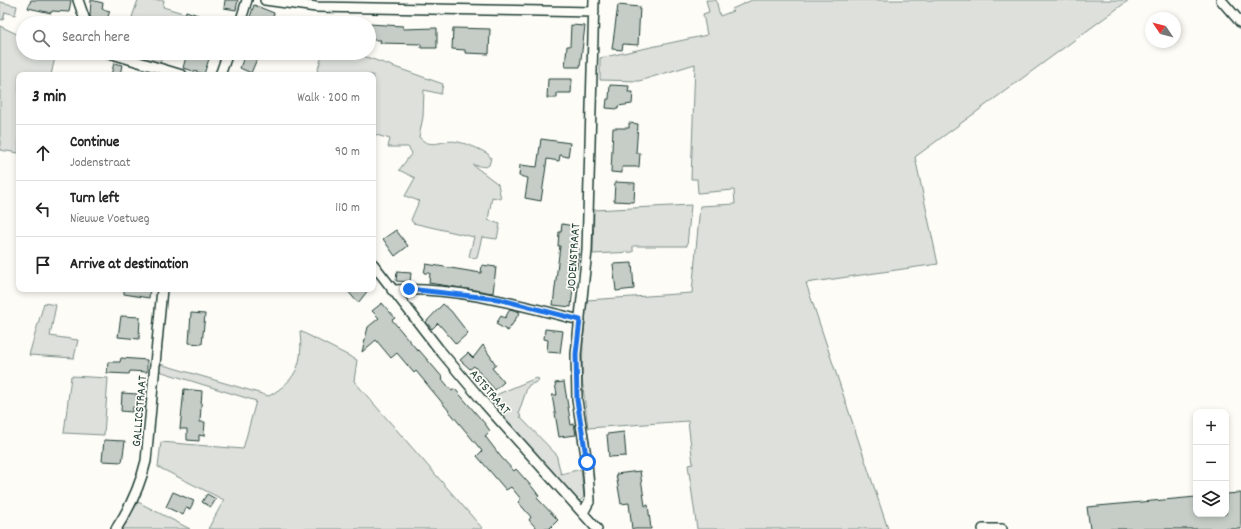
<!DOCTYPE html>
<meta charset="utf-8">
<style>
body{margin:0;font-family:Dekko,sans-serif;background:#f2f2f2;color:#222}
.controls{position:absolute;right:12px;bottom:12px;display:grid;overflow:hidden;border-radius:8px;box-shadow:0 2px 6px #0003}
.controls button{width:36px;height:36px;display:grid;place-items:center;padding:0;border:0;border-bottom:1px solid #e0e0e0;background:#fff;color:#222;font:20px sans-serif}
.compass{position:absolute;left:1145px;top:12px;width:36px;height:36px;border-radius:50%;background:#fff;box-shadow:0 2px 6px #0003;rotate:305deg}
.stop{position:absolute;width:12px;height:12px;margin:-9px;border:3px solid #1a73e8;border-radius:50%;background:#fff}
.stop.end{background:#1a73e8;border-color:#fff;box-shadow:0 1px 4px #0008}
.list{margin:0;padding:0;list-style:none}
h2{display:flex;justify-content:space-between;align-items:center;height:52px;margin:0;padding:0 16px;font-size:17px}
h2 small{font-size:13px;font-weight:400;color:#767676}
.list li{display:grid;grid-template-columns:26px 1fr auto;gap:12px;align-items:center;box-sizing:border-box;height:56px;padding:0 16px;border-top:1px solid #e0e0e0}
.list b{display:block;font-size:15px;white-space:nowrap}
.list p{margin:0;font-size:13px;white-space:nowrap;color:#767676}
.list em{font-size:13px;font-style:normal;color:#767676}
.icon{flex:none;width:22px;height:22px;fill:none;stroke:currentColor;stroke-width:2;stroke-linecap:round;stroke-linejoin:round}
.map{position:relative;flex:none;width:1241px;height:529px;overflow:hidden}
.search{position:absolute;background:#fff;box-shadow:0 2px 6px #0003;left:16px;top:16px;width:360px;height:44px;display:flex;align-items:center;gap:10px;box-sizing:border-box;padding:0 14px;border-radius:22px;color:#767676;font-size:15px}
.panel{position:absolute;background:#fff;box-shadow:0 2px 6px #0003;left:16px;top:72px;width:360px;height:220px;border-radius:8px}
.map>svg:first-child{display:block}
.green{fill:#dde0db;stroke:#7e8e88}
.building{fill:#c6cdc7;stroke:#1f3d34}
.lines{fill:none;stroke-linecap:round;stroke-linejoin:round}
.minor-casing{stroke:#1f3d34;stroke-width:12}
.minor{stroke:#fdfcf7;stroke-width:9}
.route{stroke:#1a73e8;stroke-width:5}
.labels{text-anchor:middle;stroke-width:3.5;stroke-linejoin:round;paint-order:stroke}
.street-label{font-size:13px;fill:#1f3d34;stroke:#fdfcf7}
</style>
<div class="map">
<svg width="1241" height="529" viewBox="0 0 1241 529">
<rect width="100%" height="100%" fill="#fdfcf7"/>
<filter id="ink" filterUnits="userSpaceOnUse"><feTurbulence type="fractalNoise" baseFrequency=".025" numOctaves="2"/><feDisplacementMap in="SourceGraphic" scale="8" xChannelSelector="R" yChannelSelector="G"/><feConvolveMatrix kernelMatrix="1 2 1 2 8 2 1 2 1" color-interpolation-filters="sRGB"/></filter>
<g filter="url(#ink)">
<path class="green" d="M138 0H164L163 7 186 14 182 23H130Z
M706 0H716L720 16 733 11 732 9 752 0H1129L915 157 938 264 806 283 888 529H697L688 465 693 464 688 421 588 428 582 379 583 343 587 300 692 293 700 206 735 204 734 190 698 193 697 179H691L695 64 639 81 600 80V58L707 35 703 14 709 12Z
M0 2 17 6 15 15 5 12 3 20 0 19Z
M0 26 23 37V53H56L51 75H19V153L0 150Z
M123 53H163L160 64Z
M323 53H355L443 84 441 94 424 90 423 117 419 137C432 151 443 138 458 142 468 144 480 149 488 154L491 158 489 165 486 167 473 165 498 184 501 199 492 197 488 220 500 224 497 239 482 237 477 257 472 258 469 256 474 237 413 223 411 220 419 201 405 196 415 178 399 170 412 153 408 147H388L390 139 373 134V75H316Z
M691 205 687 246H633V252L593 254 594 210Z
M44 303 56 305 50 336 78 340 74 358 29 355Z
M300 331 357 360 354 381 483 529H208L224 500 158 467 161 442 243 449 256 401 159 371 160 364 269 396C298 379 303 363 300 331Z
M71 376 108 378 104 435 64 433Z
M536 378 539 379 537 382 529 385 527 388 519 412 521 418 556 454 561 474 581 469 584 497 580 501 575 498 490 402 498 394Z
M138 502 190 529H121Z"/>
<path class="building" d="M31 0H71L69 12 52 11 51 13 28 8Z
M91 0 103 3 102 9 110 11 108 16 112 23 92 22 90 16Z
M225 0H238L236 10 224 8Z
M254 5 274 13 271 23H248Z
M618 5 640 7 638 45 623 44 622 50 612 49Z
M186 11 216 21V23H183Z
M369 24 403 26V29L437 28V48H421V44L380 43 381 40H369Z
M571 25 585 26 580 67H565L567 46H570Z
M453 28 490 29 489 54 465 53V50L452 49Z
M187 53H199L210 56 204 74 183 68Z
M245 54 257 59 251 73 240 68Z
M114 63 122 65 120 75H111Z
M548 79H572L571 93H557V98H547Z
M610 85 629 86 628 92H633L632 104 618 106V109L606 108 607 99H609Z
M629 123 638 124 636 153H640L639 167H622V173L611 172 613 128H629Z
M541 139 570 143 568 157 560 155 559 161 547 159 541 201 525 198 528 178 519 176 520 165 537 167Z
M615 182 635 183 634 202 614 201Z
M562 224 574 226 572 248H579L577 269H575L571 307 553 305 560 246H558L559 232H561Z
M396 230 408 246 395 256 383 239Z
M632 263 634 289 616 291 613 264Z
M426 264 481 273 482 265 496 267 493 293 429 283 430 273H424Z
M397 272 411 273 410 282 396 281Z
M124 289H150L149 298 124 294Z
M346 289H369L358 303Z
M382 303 395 318 392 320 418 351 419 350 443 378 442 379 452 391 455 389 486 425 490 431 485 436 501 457 514 471 516 469 533 488 539 496 537 498 558 520 549 529H537L529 520 531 517 518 502 521 499 511 487 506 490 477 456 482 451 416 371 414 373 397 353 391 358 376 340 362 352 368 327 379 318 372 311Z
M443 304 451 311 468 333 456 344 438 323 432 329 426 322Z
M510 309 520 312 508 331 496 324 501 316 505 318Z
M191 313 205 314 202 344 189 343Z
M121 316 140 317 139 339 118 337Z
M545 329 563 331 560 353 547 352 548 340 544 339Z
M483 345 496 365 492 368 504 382 495 390 474 366 470 369 460 360 468 353 473 358Z
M121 358 147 360V372L130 371 129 374 107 373 108 362H120Z
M564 382 571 425 574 424 576 435 559 437 552 395H557L555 383Z
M184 389 202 391 200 422H205L204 436 199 435V441L187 440V429H180Z
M122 393 137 394 136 398H145L144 408 133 407 132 412 121 411Z
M624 432 626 456 609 457 607 434Z
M104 440 125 441 122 462 102 461Z
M640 471 645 506 648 505 651 529H632L629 503 621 504 616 474Z
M173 492 194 501 190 509 186 508 183 515 166 507Z
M1241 493V529H1090L1087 507 1196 497V514H1226V494Z
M207 494 216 499 211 507 202 502Z"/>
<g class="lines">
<g class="minor-casing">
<path id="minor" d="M78 0 86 23
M265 0 316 7 594 12
M1221 0 1241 23
M240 23 247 0
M109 53 182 75
M220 75 228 53
M373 264 438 348 485 404 597 529
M392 290C454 286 520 305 580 320
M583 513 590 500 587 462 577 400 576 354 587 251 594 0
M116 529C130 508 140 486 146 461L162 289
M983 529H1002"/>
</g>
<use href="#minor" class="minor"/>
</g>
</g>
<g class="lines" filter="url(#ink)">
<path class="route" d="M409 289 498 299 580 320 576 354 577 400 587 462"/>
</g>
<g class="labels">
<g class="street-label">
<text transform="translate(572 257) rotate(-86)" y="5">JODENSTRAAT</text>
<text transform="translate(491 391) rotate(49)" y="5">ASTSTRAAT</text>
<text transform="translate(138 411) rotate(-85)" y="5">GALLICSTRAAT</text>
</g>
</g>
</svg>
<div class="controls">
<button>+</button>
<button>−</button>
<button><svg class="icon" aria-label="layers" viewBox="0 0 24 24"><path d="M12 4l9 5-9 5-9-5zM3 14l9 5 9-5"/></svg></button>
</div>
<svg class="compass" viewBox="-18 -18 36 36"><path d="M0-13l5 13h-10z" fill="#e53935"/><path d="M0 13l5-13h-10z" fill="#767676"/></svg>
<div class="stop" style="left:587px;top:462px"></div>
<div class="stop end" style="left:409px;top:289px"></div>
<div class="search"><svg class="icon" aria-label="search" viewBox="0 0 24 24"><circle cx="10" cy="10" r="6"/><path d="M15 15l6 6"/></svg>Search here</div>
<section class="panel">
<h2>3 min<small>Walk · 200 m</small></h2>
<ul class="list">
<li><svg class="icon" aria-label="ahead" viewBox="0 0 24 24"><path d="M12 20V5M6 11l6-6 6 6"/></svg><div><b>Continue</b><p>Jodenstraat</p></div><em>90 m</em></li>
<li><svg class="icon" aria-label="left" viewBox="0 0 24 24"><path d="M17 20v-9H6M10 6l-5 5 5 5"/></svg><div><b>Turn left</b><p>Nieuwe Voetweg</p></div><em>110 m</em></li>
<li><svg class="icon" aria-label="arrive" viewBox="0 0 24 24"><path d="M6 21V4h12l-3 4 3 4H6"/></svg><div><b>Arrive at destination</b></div></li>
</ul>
</section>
</div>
